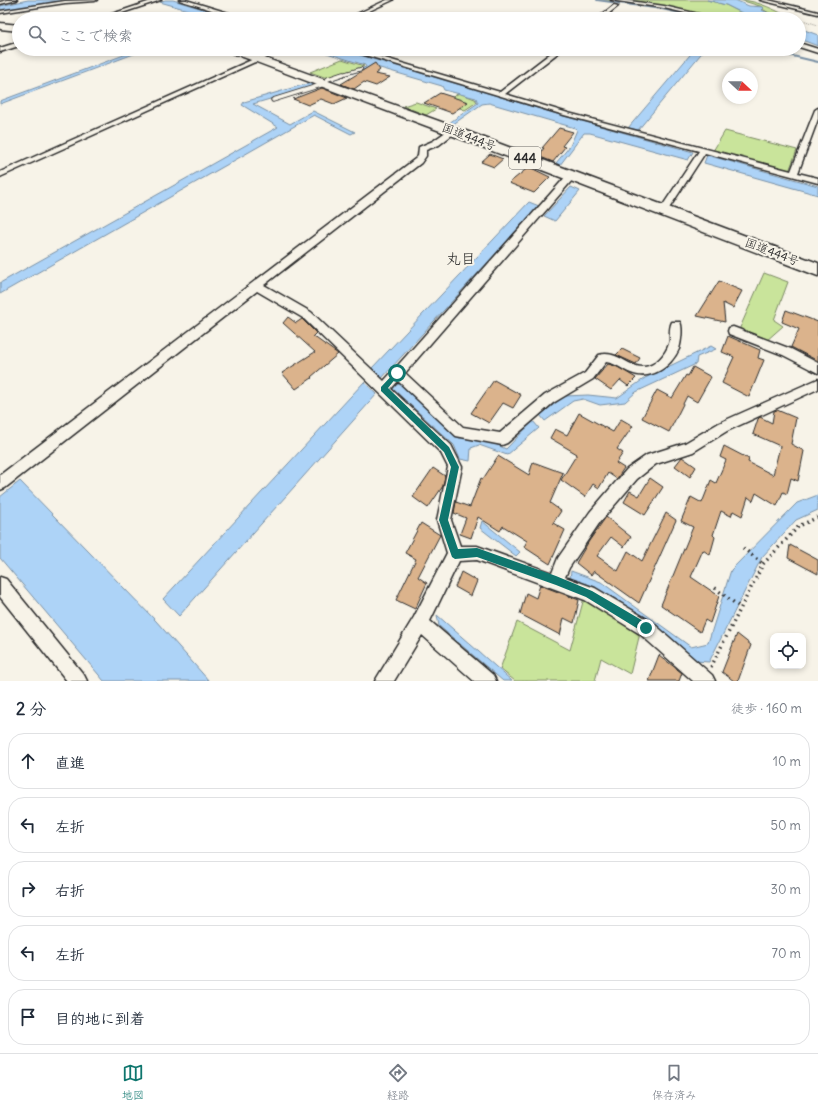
<!DOCTYPE html>
<html lang="ja">
<meta charset="utf-8">
<style>
body{margin:0;font-family:Delius,"Klee One",sans-serif;background:#f2f2f3;color:#1f2937}
.controls{position:absolute;right:12px;bottom:12px;display:grid;overflow:hidden;border-radius:8px;box-shadow:0 2px 6px #0003}
.controls button{width:36px;height:36px;display:grid;place-items:center;padding:0;border:0;border-bottom:1px solid #e0e1e3;background:#fff;color:#1f2937;font:20px sans-serif}
.compass{position:absolute;left:722px;top:68px;width:36px;height:36px;border-radius:50%;background:#fff;box-shadow:0 2px 6px #0003;rotate:112deg}
.stop{position:absolute;width:12px;height:12px;margin:-9px;border:3px solid #0f766e;border-radius:50%;background:#fff}
.stop.end{background:#0f766e;border-color:#fff;box-shadow:0 1px 4px #0008}
.list{margin:0;padding:0;list-style:none}
h2{display:flex;justify-content:space-between;align-items:center;height:52px;margin:0;padding:0 16px;font-size:17px}
h2 small{font-size:13px;font-weight:400;color:#747a83}
.list li{display:grid;grid-template-columns:26px 1fr auto;gap:12px;align-items:center;box-sizing:border-box;height:56px;margin:0 8px 8px;padding:0 8px;border:1px solid #e0e1e3;border-radius:16px}
.list b{display:block;font-size:15px;white-space:nowrap}
.list em{font-size:13px;font-style:normal;color:#747a83}
.icon{flex:none;width:22px;height:22px;fill:none;stroke:currentColor;stroke-width:2;stroke-linecap:round;stroke-linejoin:round}
.map{position:relative;flex:none;width:818px;height:681px;overflow:hidden}
.search{position:absolute;background:#fff;box-shadow:0 2px 6px #0003;left:12px;right:12px;top:12px;height:44px;display:flex;align-items:center;gap:10px;box-sizing:border-box;padding:0 14px;border-radius:22px;color:#747a83;font-size:15px}
.sheet{height:372px;background:#fff}
nav{display:flex;justify-content:space-around;align-items:center;box-sizing:border-box;height:56px;border-top:1px solid #e0e1e3;background:#fff;font-size:11px;color:#747a83}
nav a{display:grid;justify-items:center;gap:2px}
nav .on{color:#0f766e}
.map>svg:first-child{display:block}
.green{fill:#c9e49b;stroke:#7a8863}
.water{fill:#add3f7;stroke:#7990a5}
.lines{fill:none;stroke-linecap:round;stroke-linejoin:round}
.stream{stroke:#7990a5;stroke-width:2}
.building{fill:#dbb38c;stroke:#2b2b2b}
.lane-far1-casing{stroke:#2b2b2b;stroke-width:4}
.lane-casing{stroke:#2b2b2b;stroke-width:5.5}
.street-casing{stroke:#2b2b2b;stroke-width:3}
.highway-casing{stroke:#2b2b2b;stroke-width:3}
.path-far1{stroke:#2b2b2b;stroke-width:1;stroke-dasharray:0.5 1.5;stroke-linecap:butt}
.path{stroke:#2b2b2b;stroke-width:3.5;stroke-dasharray:1.5 4;stroke-linecap:butt}
.lane-far1{stroke:#f7f3e8;stroke-width:2.5}
.lane{stroke:#f7f3e8;stroke-width:3.5}
.street{fill:#f7f3e8;fill-rule:evenodd}
.highway{fill:#f7f3e8;fill-rule:evenodd}
.route{fill:#0f766e}
.labels{text-anchor:middle;stroke-width:4;stroke-linejoin:round;paint-order:stroke}
.far-street-label{font-size:12px;fill:#2b2b2b;stroke:#f7f3e8}
.shield{fill:#f7f3e8;stroke:#686764;stroke-width:1}
.shield-label{font-size:13px;font-weight:bold;fill:#2b2b2b}
.neighbourhood-label{font-size:15px;fill:#2b2b2b;stroke:#f7f3e8}
</style>
<div class="map">
<svg width="818" height="681" viewBox="0 0 818 681">
<rect width="100%" height="100%" fill="#f7f3e8"/>
<filter id="ink" filterUnits="userSpaceOnUse"><feTurbulence type="fractalNoise" baseFrequency=".025" numOctaves="2"/><feDisplacementMap in="SourceGraphic" scale="8" xChannelSelector="R" yChannelSelector="G"/><feConvolveMatrix kernelMatrix="1 2 1 2 8 2 1 2 1" color-interpolation-filters="sRGB"/></filter>
<g filter="url(#ink)">
<path class="green" d="M599 0H707L726 5 754 19H710L663 9Z
M740 0C758 0 778 12 794 19H780L762 9 763 7Z
M342 59 364 66 327 78 310 72Z
M459 93 475 99 477 102 465 110 445 102Z
M416 102 436 109 426 115 403 106Z
M725 131 797 150 789 171 713 151Z
M764 273 788 282 774 320 783 326 766 341 739 330Z
M584 598 640 633 630 674 601 658 595 681H515L500 669 517 622 570 650Z"/>
<path class="water" d="M28 0H80L0 11V6Z
M165 0H173L237 19H219L160 2Z
M707 0H735L749 6 763 7 764 8 762 10 780 19H754L726 5Z
M799 28 818 35V46L799 39Z
M140 49H147L0 104V101Z
M314 49H340L564 116 693 152 688 160 590 133H584L560 165 556 163 570 146 577 130 575 128 489 103 482 104 452 125 449 123 478 103 476 98 444 90 442 86 380 68 366 69 332 80 330 79 366 67 365 65Z
M695 49H705L638 130 628 128Z
M313 83 318 85 253 104 290 124 313 111 355 132 351 134 314 115 0 294V283L278 127 242 105 244 102 299 86Z
M707 155 818 186V195L704 163Z
M571 187 580 191 555 221 544 216Z
M529 202 539 206 382 378 372 368Z
M711 346 716 349 697 357 696 364 636 392 625 402 600 405 583 399 573 401 545 421 540 415 565 396 588 395 617 398 645 378Z
M364 382 377 394 179 616 163 599Z
M400 384 459 438 480 437 506 449 533 421 539 428 507 455 479 445 471 448 470 461 460 459 454 445 393 389 396 385Z
M20 481 156 621 209 681H104L0 558V497Z
M818 495V510L796 520 762 557 709 662 695 661 614 598 570 578 571 571 601 582 691 647 708 643 731 570 797 503Z
M482 521 520 552 516 556 480 528Z
M437 615 512 681H503L439 626Z"/>
<g class="lines">
<path class="stream" d="M597 0 662 9 706 19
M763 49 818 62"/>
</g>
<path class="building" d="M375 63 380 70 375 74 390 77 376 86 364 82 354 89 341 84Z
M322 88 347 98 334 104 321 99 308 105 293 99Z
M440 93 468 102 452 113 424 103Z
M559 128 573 132 562 146 565 147 553 162 538 156 544 148H542Z
M490 154 503 159 494 167 481 162Z
M529 167 550 177 534 193 509 183Z
M719 281 742 291 733 308 723 303 725 322 697 316Z
M786 310 818 322V361L791 347 799 329 782 322Z
M288 317 296 323 302 319 316 333 313 336 338 354 311 377 312 378 296 389 282 373 315 352 283 323Z
M728 336 760 350 758 358 764 360 749 397 722 383 734 357 722 352Z
M622 349 640 358 636 364 616 355Z
M608 364 616 366 636 378 628 386 620 380 611 390 595 379Z
M693 367 711 377 697 402 687 396 669 432 642 418 657 390 672 398 686 375 688 376Z
M494 380 521 395 513 408 503 403 489 423 471 413Z
M777 410 796 418 791 444 804 451 798 481 791 478 787 494 783 492 777 506 756 493 753 501 748 497 742 516 733 511 731 516 721 511 713 535 715 537 710 555 703 550 691 577 719 596 710 623 705 620 700 632 661 605 693 527 681 521 691 497 702 503 711 480 716 483 726 460 720 457 724 446 749 459 748 462 773 475 780 446 753 434 758 419 760 417 772 423 774 411Z
M579 413 613 432 621 419 633 426 617 449 623 453 616 463 624 468 618 477 617 479 608 473 599 488 593 484 585 497 561 480 577 454 550 438 555 429 567 435Z
M498 456 529 475 533 462 563 473 550 503 561 511 553 523 565 530 550 564 524 547 527 541 503 526 500 531 478 517 471 538 460 534 466 518 454 513 456 502 470 507 481 478 483 479Z
M682 457 696 467 690 477 675 466Z
M433 468 445 476 443 486 428 508 413 497Z
M650 478 663 487 645 515 624 502 630 491 639 496Z
M666 513 676 520 639 603 594 571 591 575 576 563 589 541 606 517 631 537 624 547 611 537 597 556 618 571 628 551 642 561Z
M421 523 440 535 418 577 427 583 415 609 396 600 416 559 405 553Z
M790 545 818 560V574L788 558Z
M461 572 477 581 471 596 455 587Z
M540 585 579 600 574 623 564 618 560 635 520 614 526 593 536 598Z
M737 634 751 645 738 681H734L722 672Z
M659 655 682 673 679 681H649Z"/>
<g class="lines">
<g class="lane-far1-casing">
<path id="lane-far1" d="M340 75 361 69"/>
</g>
<g class="lane-casing">
<path id="lane" d="M273 100 321 85 328 79 343 74"/>
</g>
<g class="street-casing">
<path id="street" d="M8 0H17L0 4V2Z
M97 0 95 1 65 3 0 13V11L65 1Z
M154 0H161L104 19H97Z
M179 0H186L248 19H241Z
M387 0H393L352 19H346Z
M611 0H623L664 6 720 19H711L664 8Z
M760 0H768L818 12V14Z
M614 5 618 6 602 19H597Z
M19 42V46L0 52V48Z
M799 43 818 49V53L799 47Z
M276 49H284L0 177V172Z
M345 49H354L500 92 556 49H563L505 94 568 113 791 171 815 110 818 108V119L798 173 818 178V183L705 153 666 213H660L659 211 699 151 564 115Z
M450 129H453L457 131 439 145 426 150V156L421 163 264 285 311 312 384 381 568 174H574V178L405 373 463 427 500 433 545 395 585 373 599 355C618 349 631 372 649 366 659 362 668 351 670 340 670 334 669 328 672 322H680C683 328 681 343 679 349 671 367 651 381 631 373 623 370 616 363 606 362L593 379 553 403 507 443 502 445 456 436 398 381 391 389 451 445 462 467 451 520 460 546H477L552 573 558 558 590 512 627 469 647 455 685 443 719 423 818 379V389L727 431 693 452 656 464 637 479 600 522 569 568 565 577 595 588 652 622 712 675 715 681H693L640 634 585 600 477 560 459 561 430 621 493 675 496 681H474L422 635 394 681H375L414 617 447 553 437 520 448 467 441 453 303 318 257 291 5 488 0 490V475L415 159 418 156 419 147 433 141Z
M733 327 791 349 818 363V373L783 355 729 334 728 331 729 328Z
M0 577 6 579 84 675 87 681H67L0 597Z"/>
</g>
<g class="highway-casing">
<path id="highway" d="M0 23 19 25V31L0 29Z
M226 49H240L458 128 818 263V276L448 134 227 51Z"/>
</g>
<path class="path-far1" d="M790 16 818 25"/>
<path class="path" d="M743 548 763 564
M715 588 741 608
M711 667 763 564 799 526 818 517"/>
<use href="#lane-far1" class="lane-far1"/>
<use href="#lane" class="lane"/>
<use href="#street" class="street"/>
<use href="#highway" class="highway"/>
</g>
</g>
<path class="route" d="M397 370 400 373 388 388 449 447 459 467 448 520 458 549 477 548 556 576 592 591 650 625 651 628 650 632 646 633 643 632 586 597 556 585 477 557 455 559 452 557 439 520 451 467 444 452 381 391V387Z"/>
<g class="labels">
<g class="far-street-label">
<text transform="translate(469 137) rotate(21)" y="4">国道444号</text>
<text transform="translate(772 252) rotate(21)" y="4">国道444号</text>
</g>
<rect class="shield" x="509" y="147" width="32" height="22" rx="3"/>
<g class="shield-label">
<text x="525" y="163">444</text>
</g>
<g class="neighbourhood-label">
<text x="461" y="264">丸目</text>
</g>
</g>
</svg>
<div class="controls">
<button><svg class="icon" aria-label="locate" viewBox="0 0 24 24"><circle cx="12" cy="12" r="6"/><path d="M12 2v4M12 18v4M2 12h4M18 12h4"/></svg></button>
</div>
<svg class="compass" viewBox="-18 -18 36 36"><path d="M0-13l5 13h-10z" fill="#e53935"/><path d="M0 13l5-13h-10z" fill="#747a83"/></svg>
<div class="stop" style="left:397px;top:373px"></div>
<div class="stop end" style="left:646px;top:628px"></div>
<div class="search"><svg class="icon" aria-label="search" viewBox="0 0 24 24"><circle cx="10" cy="10" r="6"/><path d="M15 15l6 6"/></svg>ここで検索</div>
</div>
<section class="sheet">
<h2>2 分<small>徒歩 · 160 m</small></h2>
<ul class="list">
<li><svg class="icon" aria-label="ahead" viewBox="0 0 24 24"><path d="M12 20V5M6 11l6-6 6 6"/></svg><div><b>直進</b></div><em>10 m</em></li>
<li><svg class="icon" aria-label="left" viewBox="0 0 24 24"><path d="M17 20v-9H6M10 6l-5 5 5 5"/></svg><div><b>左折</b></div><em>50 m</em></li>
<li><svg class="icon" aria-label="right" viewBox="0 0 24 24"><path d="M7 20v-9h11M14 6l5 5-5 5"/></svg><div><b>右折</b></div><em>30 m</em></li>
<li><svg class="icon" aria-label="left" viewBox="0 0 24 24"><path d="M17 20v-9H6M10 6l-5 5 5 5"/></svg><div><b>左折</b></div><em>70 m</em></li>
<li><svg class="icon" aria-label="arrive" viewBox="0 0 24 24"><path d="M6 21V4h12l-3 4 3 4H6"/></svg><div><b>目的地に到着</b></div></li>
</ul>
</section>
<nav>
<a class="on"><svg class="icon" aria-label="map" viewBox="0 0 24 24"><path d="M3 6l6-2 6 2 6-2v14l-6 2-6-2-6 2zM9 4v14M15 6v14"/></svg>地図</a>
<a><svg class="icon" aria-label="directions" viewBox="0 0 24 24"><path d="M12 3l9 9-9 9-9-9zM9 14v-3h6M13 9l2 2-2 2"/></svg>経路</a>
<a><svg class="icon" aria-label="saved" viewBox="0 0 24 24"><path d="M7 4h10v16l-5-4-5 4z"/></svg>保存済み</a>
</nav>
